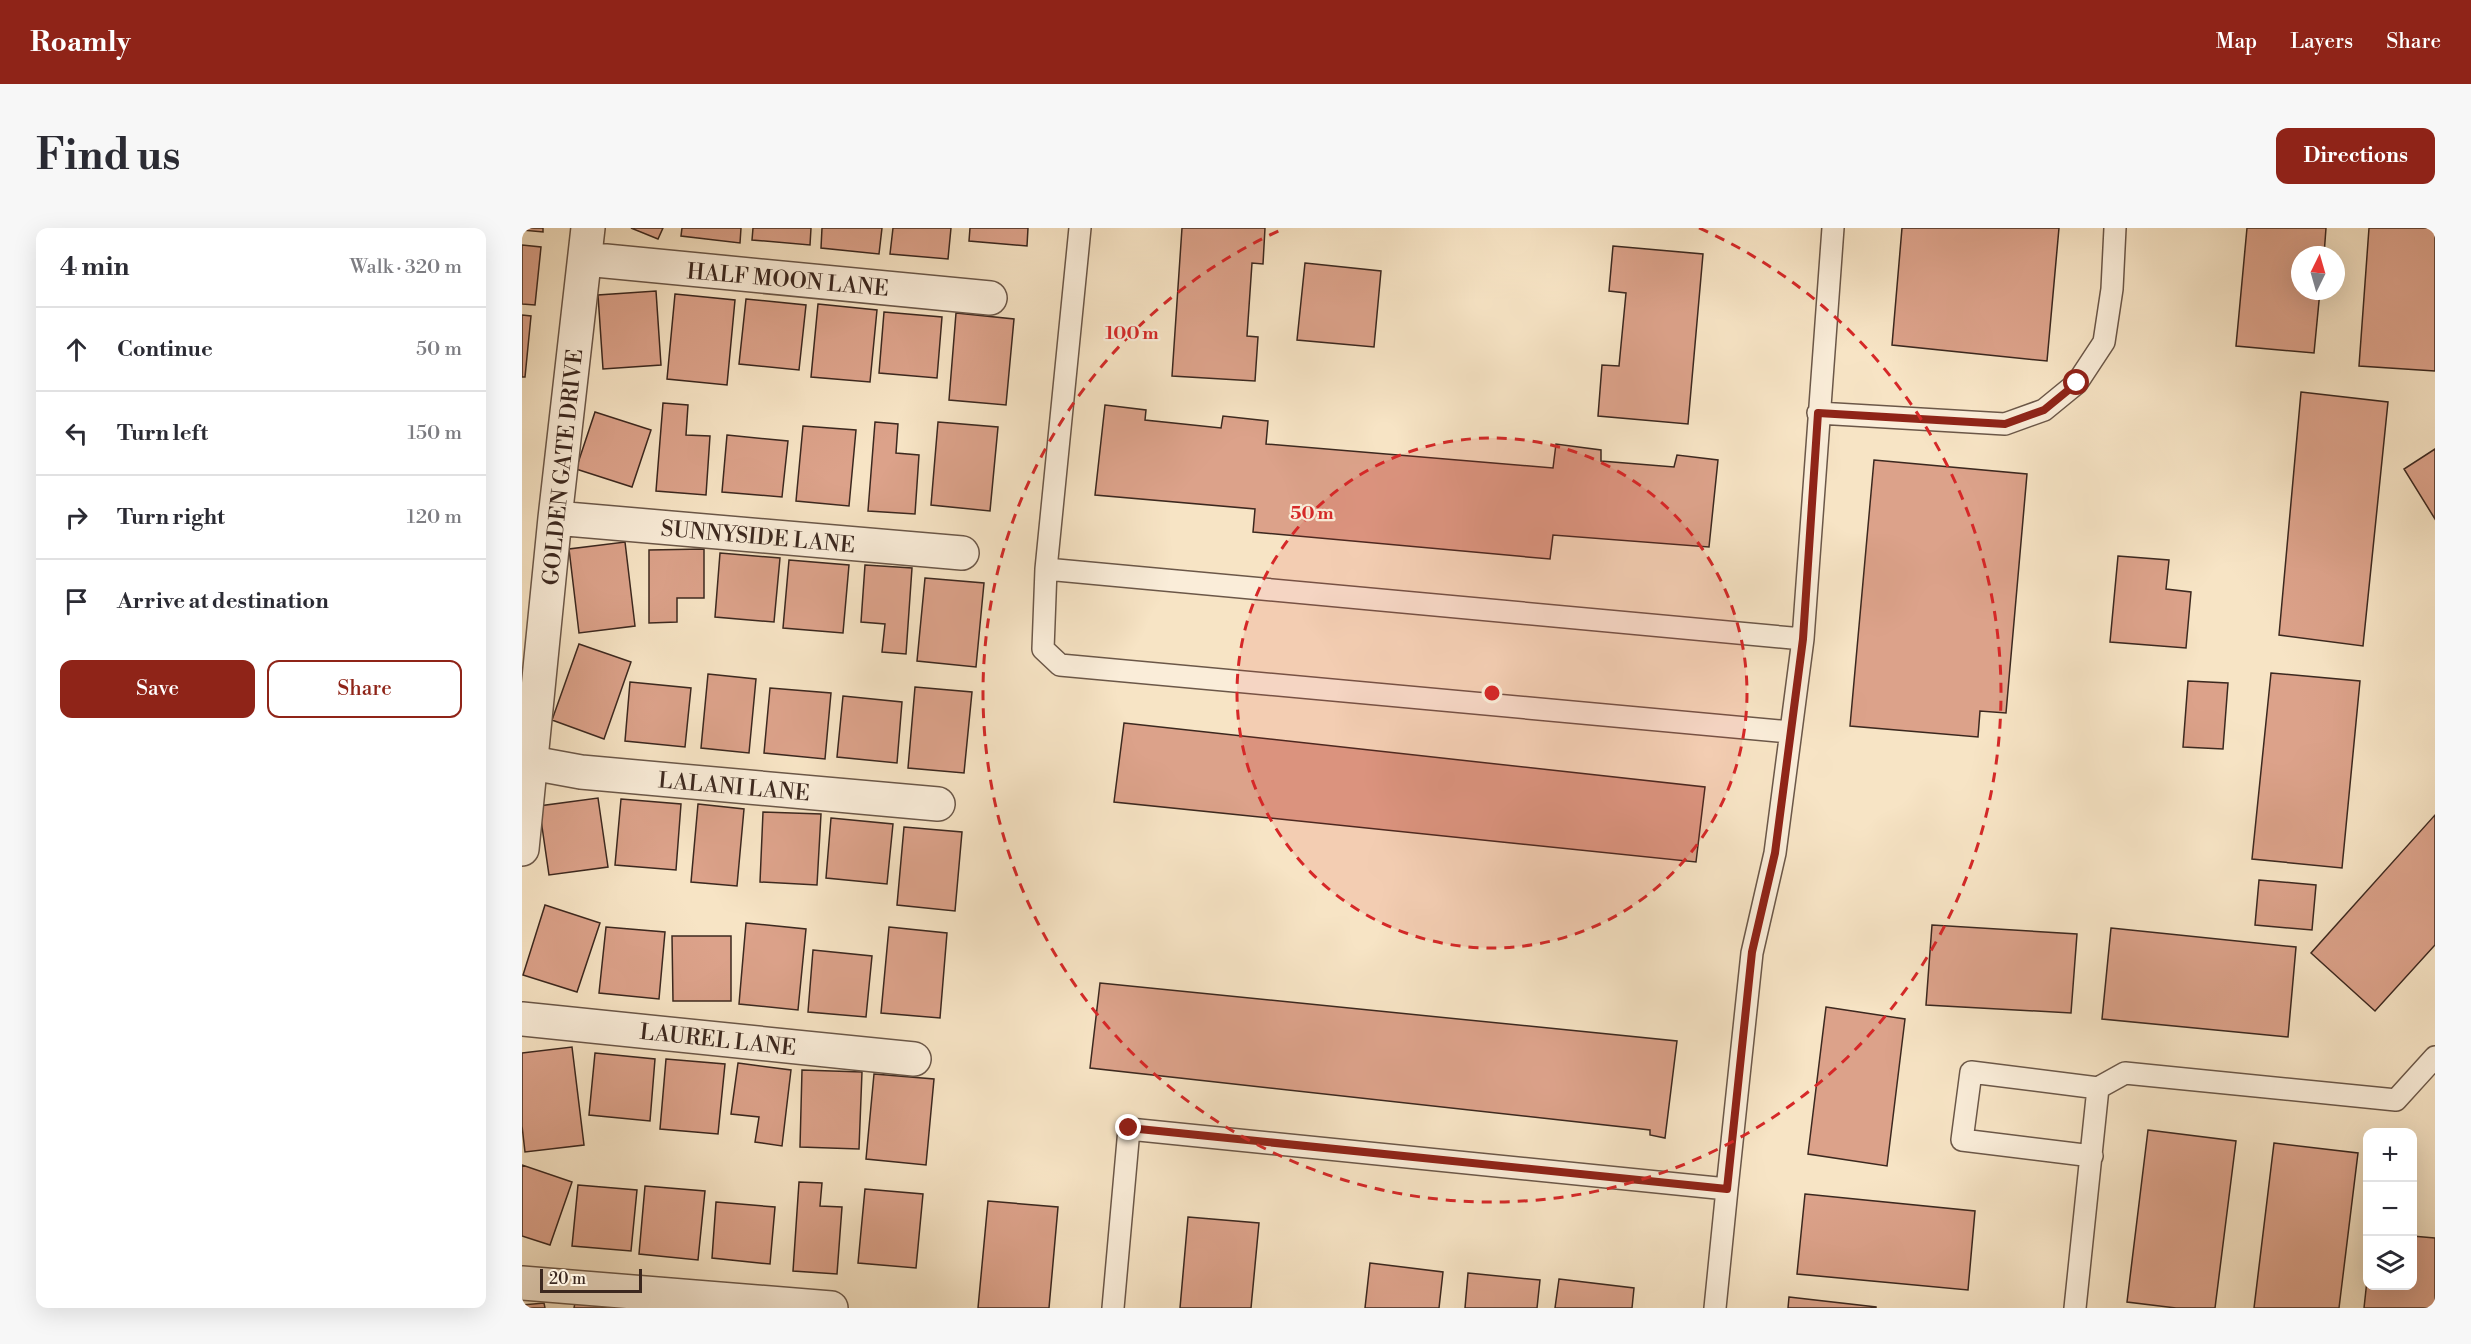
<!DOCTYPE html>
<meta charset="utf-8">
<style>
body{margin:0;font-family:"Libre Bodoni",serif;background:#f7f7f7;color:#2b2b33}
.controls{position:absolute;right:18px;bottom:18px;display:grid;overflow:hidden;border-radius:12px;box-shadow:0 6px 24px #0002}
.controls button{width:54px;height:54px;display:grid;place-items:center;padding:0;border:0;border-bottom:2px solid #e1e1e2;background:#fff;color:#2b2b33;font:30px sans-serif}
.compass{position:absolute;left:1769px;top:18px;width:54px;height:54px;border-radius:50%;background:#fff;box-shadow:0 6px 24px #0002;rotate:5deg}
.scale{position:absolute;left:18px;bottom:15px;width:102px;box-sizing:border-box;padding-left:6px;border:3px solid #3c281f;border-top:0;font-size:16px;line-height:21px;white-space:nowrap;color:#3c281f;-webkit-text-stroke:4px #faedd9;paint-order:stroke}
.stop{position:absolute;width:18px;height:18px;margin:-14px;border:4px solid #8f2418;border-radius:50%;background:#fff}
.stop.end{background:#8f2418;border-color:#fff;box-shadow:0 2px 6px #0008}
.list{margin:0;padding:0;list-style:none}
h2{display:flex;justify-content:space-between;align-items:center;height:78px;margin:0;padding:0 24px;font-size:26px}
h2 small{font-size:20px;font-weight:400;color:#7c7c81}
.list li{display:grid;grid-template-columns:39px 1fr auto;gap:18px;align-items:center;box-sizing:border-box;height:84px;padding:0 24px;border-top:2px solid #e1e1e2}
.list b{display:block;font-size:22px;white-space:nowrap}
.list em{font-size:20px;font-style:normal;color:#7c7c81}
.actions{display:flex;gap:12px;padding:18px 24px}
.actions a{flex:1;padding:14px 0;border:2px solid #8f2418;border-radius:12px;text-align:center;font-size:21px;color:#8f2418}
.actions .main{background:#8f2418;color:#fff}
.icon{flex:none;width:33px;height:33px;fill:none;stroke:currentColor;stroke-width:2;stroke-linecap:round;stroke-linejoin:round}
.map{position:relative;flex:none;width:1913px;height:1080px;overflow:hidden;border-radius:12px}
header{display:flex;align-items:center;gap:36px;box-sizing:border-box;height:84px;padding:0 30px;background:#8f2418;color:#fff}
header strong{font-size:28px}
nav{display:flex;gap:33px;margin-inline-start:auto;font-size:21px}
.intro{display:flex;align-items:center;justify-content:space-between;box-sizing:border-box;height:144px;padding:0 36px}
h1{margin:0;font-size:42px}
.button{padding:15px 27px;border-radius:12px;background:#8f2418;color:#fff;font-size:21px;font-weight:700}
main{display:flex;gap:36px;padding:0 36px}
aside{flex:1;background:#fff;border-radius:12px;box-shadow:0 6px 24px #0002}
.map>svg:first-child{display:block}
.building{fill:#dca28a;stroke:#3c281f;stroke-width:1.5}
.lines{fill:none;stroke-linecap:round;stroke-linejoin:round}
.service-casing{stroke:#6b5748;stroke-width:24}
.minor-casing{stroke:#6b5748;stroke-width:36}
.service{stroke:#faedd9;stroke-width:21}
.minor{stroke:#faedd9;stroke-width:33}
.route{stroke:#8f2418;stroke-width:8}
.ring{fill:none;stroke:#d62828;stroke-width:3;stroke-dasharray:10 8}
.labels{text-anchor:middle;stroke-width:4.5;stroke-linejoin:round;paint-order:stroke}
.street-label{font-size:22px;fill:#3c281f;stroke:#faedd9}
.centre{fill:#d62828;stroke:#faedd9;stroke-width:3}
.ring-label{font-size:18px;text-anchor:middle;font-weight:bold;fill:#d62828;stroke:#faedd9;stroke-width:4.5;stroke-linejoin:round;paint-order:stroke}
</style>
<header>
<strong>Roamly</strong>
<nav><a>Map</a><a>Layers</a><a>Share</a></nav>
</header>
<div class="intro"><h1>Find us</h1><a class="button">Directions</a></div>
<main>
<aside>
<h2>4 min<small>Walk · 320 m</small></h2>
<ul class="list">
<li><svg class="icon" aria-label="ahead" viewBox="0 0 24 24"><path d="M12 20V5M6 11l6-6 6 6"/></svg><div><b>Continue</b></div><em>50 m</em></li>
<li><svg class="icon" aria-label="left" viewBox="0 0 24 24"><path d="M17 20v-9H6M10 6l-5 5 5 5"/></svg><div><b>Turn left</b></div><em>150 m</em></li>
<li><svg class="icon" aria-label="right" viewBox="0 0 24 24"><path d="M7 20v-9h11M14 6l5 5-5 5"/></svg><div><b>Turn right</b></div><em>120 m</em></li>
<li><svg class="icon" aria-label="arrive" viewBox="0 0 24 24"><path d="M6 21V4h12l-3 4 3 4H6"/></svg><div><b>Arrive at destination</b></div></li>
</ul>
<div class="actions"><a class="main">Save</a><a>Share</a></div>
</aside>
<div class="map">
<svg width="1913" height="1080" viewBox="0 0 1913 1080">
<rect width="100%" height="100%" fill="#f7e4c5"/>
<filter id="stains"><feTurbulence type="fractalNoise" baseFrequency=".00333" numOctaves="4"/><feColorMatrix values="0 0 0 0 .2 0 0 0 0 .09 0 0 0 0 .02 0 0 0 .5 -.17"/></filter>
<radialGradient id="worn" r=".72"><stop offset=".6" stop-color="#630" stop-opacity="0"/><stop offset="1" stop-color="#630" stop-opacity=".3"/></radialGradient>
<path class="building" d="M0 0H21V4L0 2Z
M109 0H141L136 11Z
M160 0H219L218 15 159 8Z
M231 0H289L288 17 230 12Z
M300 0H360L357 26 299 20Z
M371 0H429L426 31 368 26Z
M448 0H506L505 18 447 13Z
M660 0H743L741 36 730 35 725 108 736 109 733 153 650 148Z
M1380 0H1537L1525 133 1370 117Z
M1725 0H1804L1802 27H1778V63H1798L1792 125 1714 118Z
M1847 0H1913V143L1837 138Z
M0 17 19 19 13 77 0 76Z
M1091 18 1181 26 1166 196 1076 188 1080 137 1097 138 1104 65 1087 63Z
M783 35 859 43 852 119 775 112Z
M134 63 139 137 81 141 76 67Z
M153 66 213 72 205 157 145 151Z
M224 71 284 77 277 142 217 136Z
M296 76 355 82 348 154 289 149Z
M362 84 420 89 415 150 357 145Z
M434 85 492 91 484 177 427 172Z
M0 87 9 88 3 149H0Z
M1779 164 1866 174 1841 418 1757 407Z
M141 175 166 177 164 207 188 208 184 267 134 263Z
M583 177 624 182 623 192 699 200 701 188 746 193 744 216 1031 240 1034 216 1079 222V233L1152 239 1155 227 1196 232 1187 319 1031 307 1028 331 731 304 733 281 573 267Z
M73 184 129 202 110 259 54 241Z
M353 194 376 196 374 225 397 227 393 286 346 283Z
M416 194 476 199 468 283 409 277Z
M281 198 334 202 327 278 274 273Z
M205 207 266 213 260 269 200 264Z
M1913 221V291L1882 241Z
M1352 232 1505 246 1484 485 1458 483 1456 509 1328 498Z
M103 314 113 398 57 405 47 321Z
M182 321V370H155V394L127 395V322Z
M198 325 258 330 252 394 193 389Z
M1596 328 1647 332 1644 361 1669 364 1664 420 1588 414Z
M267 332 327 337 321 405 261 400Z
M343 337 390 340 384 426 360 424 363 396 339 394Z
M403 350 462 355 454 439 395 433Z
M57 416 109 434 82 511 30 492Z
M1749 445 1838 453 1820 640 1730 631Z
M186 446 234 451 227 525 179 520Z
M1666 453 1706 455 1701 521 1661 519Z
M108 454 169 460 163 519 103 513Z
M393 459 450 464 442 545 386 540Z
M248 460 309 465 303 531 242 525Z
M321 468 380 474 375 535 315 529Z
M602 495 1183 559 1174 634 592 574Z
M76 570 86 639 27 647 17 578Z
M99 571 159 576 154 642 93 637Z
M176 576 222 581 215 658 169 654Z
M241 584 299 586 295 657 238 654Z
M1913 587V717L1853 783 1789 725Z
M309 590 371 596 365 656 304 650Z
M382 599 440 604 433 683 375 677Z
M1737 652 1794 657 1790 702 1733 697Z
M23 677 78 695 55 764 1 747Z
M224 695 284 701 276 782 217 776Z
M1410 697 1555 706 1549 785 1404 777Z
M84 699 143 704 137 771 77 765Z
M367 699 425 705 418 790 359 785Z
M1589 700 1774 719 1766 809 1580 791Z
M150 708H209V773H151Z
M291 722 350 728 344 789 286 784Z
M578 755 1155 813 1143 910 1128 907V902L568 840Z
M1304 779 1383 791 1365 938 1286 926Z
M50 819 62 917 3 924 0 898V825Z
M73 825 133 831 128 893 67 887Z
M144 831 203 836 196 906 138 901Z
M216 835 269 842 260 918 233 914 237 889 209 886Z
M280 842 340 844 337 921 278 919Z
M352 846 412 851 404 937 344 931Z
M1626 902 1714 913 1693 1080H1654L1605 1074Z
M1752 915 1836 925 1817 1080H1732Z
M0 937 50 954 28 1017 0 1008Z
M277 954 300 955 298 978 320 979 315 1046 271 1043Z
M56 957 115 962 109 1023 50 1018Z
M123 958 183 963 176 1032 117 1026Z
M343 961 401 966 394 1040 336 1035Z
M1283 966 1453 983 1446 1062 1275 1046Z
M466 973 536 979 527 1080H456Z
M194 974 253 979 248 1036 190 1030Z
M666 989 737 995 729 1080H658Z
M1890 1008 1913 1010V1080H1842L1846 1043V1058H1890Z
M848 1035 921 1044 917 1080H843Z
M946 1045 1018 1052 1015 1080H943Z
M1037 1051 1112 1060 1110 1080H1033Z
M1267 1069 1354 1079V1080H1266Z
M22 1075 23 1080H0V1077Z
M53 1075 92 1080H52Z"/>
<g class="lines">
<g class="service-casing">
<path id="service" d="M558 0 524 341 1281 411
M1296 185 1483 196 1522 182 1555 155 1582 114 1590 61 1593 0
M524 341 521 421 538 437 1268 504
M1570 928 1440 912 1449 844 1576 860
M591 1080 607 901 1205 961 1230 725 1253 625 1281 411 1311 0
M1193 1080 1205 961
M1553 1080 1576 860 1603 845 1874 872 1913 829"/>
</g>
<g class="minor-casing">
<path id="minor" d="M63 31 468 70
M33 290 440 325
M10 535 59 544 416 576
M0 621 33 290 66 0
M0 791 392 831
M0 1055 309 1080"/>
</g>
<use href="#service" class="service"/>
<use href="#minor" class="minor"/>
</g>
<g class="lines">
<path class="route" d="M607 900 1205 961 1230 724 1253 625 1281 411 1296 185 1483 196 1522 182 1555 155"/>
</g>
<circle cx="970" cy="465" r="255" fill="#d62828" fill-opacity=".12"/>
<g class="ring">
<circle cx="970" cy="465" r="255"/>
<path d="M1177 0A509 509 0 1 1 763 0"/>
</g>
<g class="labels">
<g class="street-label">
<text transform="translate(266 51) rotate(5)" y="8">HALF MOON LANE</text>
<text transform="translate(40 239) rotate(-84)" y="8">GOLDEN GATE DRIVE</text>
<text transform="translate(236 308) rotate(5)" y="8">SUNNYSIDE LANE</text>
<text transform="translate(212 558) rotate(5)" y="8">LALANI LANE</text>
<text transform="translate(196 811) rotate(6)" y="8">LAUREL LANE</text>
</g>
</g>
<circle cx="970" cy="465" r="9" class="centre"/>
<g class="ring-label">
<text x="610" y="111">100 m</text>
<text x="790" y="291">50 m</text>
</g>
<rect width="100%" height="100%" filter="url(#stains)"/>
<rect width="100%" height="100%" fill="url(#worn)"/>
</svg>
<div class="controls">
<button>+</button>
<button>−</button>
<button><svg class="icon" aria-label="layers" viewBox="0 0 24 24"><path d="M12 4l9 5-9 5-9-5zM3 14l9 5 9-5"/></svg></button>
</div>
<svg class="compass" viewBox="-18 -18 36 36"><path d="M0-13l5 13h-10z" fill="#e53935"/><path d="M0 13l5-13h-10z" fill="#7c7c81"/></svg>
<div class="scale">20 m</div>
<div class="stop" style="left:1555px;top:155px"></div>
<div class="stop end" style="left:607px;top:900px"></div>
</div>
</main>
